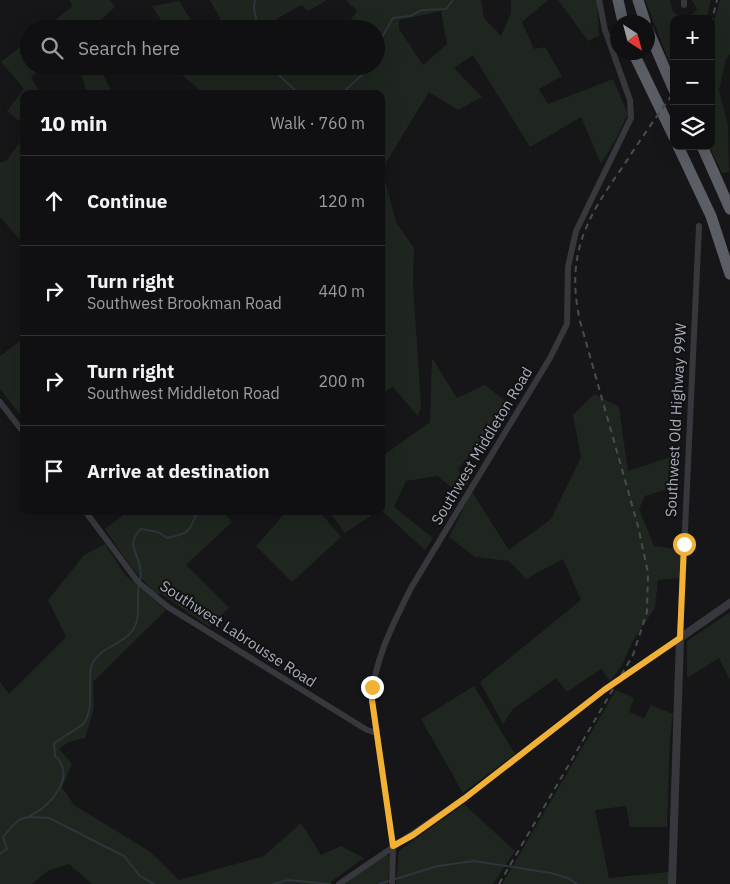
<!DOCTYPE html>
<meta charset="utf-8">
<style>
body{margin:0;font-family:"IBM Plex Sans",sans-serif;background:#19191b;color:#f1f3f6}
.controls{position:absolute;right:15px;top:15px;display:grid;overflow:hidden;border-radius:10px;box-shadow:0 5px 20px #0002}
.controls button{width:45px;height:45px;display:grid;place-items:center;padding:0;border:0;border-bottom:1px solid #303032;background:#101012;color:#f1f3f6;font:25px sans-serif}
.compass{position:absolute;left:610px;top:15px;width:45px;height:45px;border-radius:50%;background:#101012;box-shadow:0 5px 20px #0002;rotate:144deg}
.stop{position:absolute;width:15px;height:15px;margin:-11px;border:4px solid #f2b134;border-radius:50%;background:#fff}
.stop.end{background:#f2b134;border-color:#fff;box-shadow:0 1px 5px #0008}
.list{margin:0;padding:0;list-style:none}
h2{display:flex;justify-content:space-between;align-items:center;height:65px;margin:0;padding:0 20px;font-size:21px}
h2 small{font-size:16px;font-weight:400;color:#9c9d9f}
.list li{display:grid;grid-template-columns:32px 1fr auto;gap:15px;align-items:center;box-sizing:border-box;height:90px;padding:0 20px;border-top:1px solid #303032}
.list b{display:block;font-size:19px;white-space:nowrap}
.list p{margin:0;font-size:16px;white-space:nowrap;color:#9c9d9f}
.list em{font-size:16px;font-style:normal;color:#9c9d9f}
.icon{flex:none;width:28px;height:28px;fill:none;stroke:currentColor;stroke-width:2;stroke-linecap:round;stroke-linejoin:round}
.map{position:relative;flex:none;width:730px;height:884px;overflow:hidden}
.search{position:absolute;background:#101012;box-shadow:0 5px 20px #0002;left:20px;top:20px;width:365px;height:55px;display:flex;align-items:center;gap:12px;box-sizing:border-box;padding:0 18px;border-radius:28px;color:#9c9d9f;font-size:19px}
.panel{position:absolute;background:#101012;box-shadow:0 5px 20px #0002;left:20px;top:90px;width:365px;height:425px;border-radius:10px}
.map>svg:first-child{display:block}
.green{fill:#1e261f;fill-rule:evenodd}
.lines{fill:none;stroke-linecap:round;stroke-linejoin:round}
.stream{stroke:#2c353c;stroke-width:2}
.minor{stroke:#37383d;stroke-width:6}
.tertiary{stroke:#37383d;stroke-width:8}
.trunk{stroke:#5b5e65;stroke-width:11}
.rail{stroke:#4a4c52;stroke-width:2;stroke-dasharray:6 5;stroke-linecap:butt}
.route{stroke:#f2b134;stroke-width:6}
.labels{text-anchor:middle;stroke-width:4;stroke-linejoin:round;paint-order:stroke}
.street-label{font-size:15px;fill:#a8adb8;stroke:#111113}
</style>
<div class="map">
<svg width="730" height="884" viewBox="0 0 730 884">
<rect width="100%" height="100%" fill="#161618"/>
<path class="green" d="M69 0H110L115 7 91 29H43L73 6Z
M210 0H327L308 11 301 5 276 19 279 29H226Z
M346 0H481L484 18 501 36 511 13V0H548L522 22 534 49 545 47 562 76 539 89 548 104 613 79 628 114 616 139 601 164 581 117 530 147 473 55 454 68 482 97 458 110 429 92 382 169 396 222 414 248 413 283 421 408 418 416 393 387 381 394V94H204L172 66H297L300 70 307 66H376V29H344L357 11ZM441 11 447 44 423 65 399 29V20Z
M558 0H597L599 36 588 41Z
M645 0H670L673 12 683 19H674V74Z
M692 0H711L706 19H689L697 9Z
M720 0H730V54L726 59 719 90 728 125 729 172 722 173 709 146H711V32Z
M179 1 196 29H167L152 6Z
M29 40V66H45L31 77 41 94H24V125L7 111 24 89 1 62Z
M79 66H99L110 89 101 94H87Z
M24 136V244L0 217V163L7 160Z
M24 338V420L0 389V356Z
M432 358 457 398 485 385 508 403 458 470 468 483 441 526 433 522 453 488 437 476 406 481 394 507 433 538 425 550 381 510V457L430 422Z
M594 394 619 407 628 471 679 454 680 485 645 496 639 509 654 546 682 550 681 578 658 580 655 608 634 639 622 665 610 681 601 669 567 692 556 678 513 709 503 724 480 682 581 600 563 559 526 579 509 561 475 557 449 537 472 492 509 550 551 519 581 457 573 415Z
M129 511H222L232 522 186 565 229 608 209 627 160 593 157 595 131 567 105 529Z
M287 511H319L341 537 292 582 256 546Z
M329 511H378L345 533Z
M105 544 125 575 166 610 93 682 94 708 85 738 69 742 59 749 72 764 62 787 74 805 149 851 179 880 264 856 301 823 321 855 341 846 364 858 328 884H92L69 864 49 870 32 884H0V682L9 694 66 637 48 600 84 555Z
M730 612V680L719 658 687 678V641Z
M474 686 515 754 463 793 421 719Z
M616 690 634 698 629 712 644 718 651 705 673 714 670 738 667 827H630L626 806 595 810 609 878 669 872V884H502Z
M464 804 515 851 493 884H396L399 851Z
M386 854 390 857 388 884H345Z"/>
<g class="lines">
<path class="stream" d="M255 0 254 8 258 29
M376 48 393 18 410 16 422 10 446 9 453 0
M274 66 280 76 299 94
M341 94 363 74 367 66
M140 580C145 558 122 546 141 529L158 532 167 538C193 532 187 533 198 511
M30 817 49 818 124 856 140 876 154 884
M0 854 7 849 3 837C8 832 13 824 19 820 22 818 27 818 30 816 51 805 77 777 55 756L54 744C61 737 78 729 83 724 96 709 86 678 92 664 101 645 126 645 135 626 141 615 136 597 139 584
M273 884 288 880 330 884
M379 884 438 866 474 861 551 873 568 878 577 884"/>
<path class="minor" d="M684 5V0
M608 38 618 35
M0 402 24 433
M85 511 138 582 168 607 367 730 377 733
M339 884 465 798 604 690 680 638 699 226
M392 884 393 846 372 700C373 662 394 622 411 588L550 358 567 324 568 267 576 231 631 118 630 100 605 30 599 0"/>
<path class="tertiary" d="M672 884 680 638 730 603"/>
<path class="trunk" d="M618 0 623 22
M638 0 645 22
M648 30 674 90
M633 52 674 137
M678 146 711 216 730 274
M702 146 730 209"/>
<path class="rail" d="M711 24 717 0
M499 884 633 655 647 612 648 573 638 526 580 321C565 254 587 217 624 165 640 140 657 116 674 92"/>
</g>
<g class="lines">
<path class="route" d="M372 687V700L393 846 413 835 465 798 604 690 680 638 684 544"/>
</g>
<g class="labels">
<g class="street-label">
<text transform="translate(676 420) rotate(-87)" y="5">Southwest Old Highway 99W</text>
<text transform="translate(482 446) rotate(-59)" y="5">Southwest Middleton Road</text>
<text transform="translate(238 634) rotate(33)" y="5">Southwest Labrousse Road</text>
</g>
</g>
</svg>
<div class="controls">
<button>+</button>
<button>−</button>
<button><svg class="icon" aria-label="layers" viewBox="0 0 24 24"><path d="M12 4l9 5-9 5-9-5zM3 14l9 5 9-5"/></svg></button>
</div>
<svg class="compass" viewBox="-18 -18 36 36"><path d="M0-13l5 13h-10z" fill="#e53935"/><path d="M0 13l5-13h-10z" fill="#9c9d9f"/></svg>
<div class="stop" style="left:684px;top:544px"></div>
<div class="stop end" style="left:372px;top:687px"></div>
<div class="search"><svg class="icon" aria-label="search" viewBox="0 0 24 24"><circle cx="10" cy="10" r="6"/><path d="M15 15l6 6"/></svg>Search here</div>
<section class="panel">
<h2>10 min<small>Walk · 760 m</small></h2>
<ul class="list">
<li><svg class="icon" aria-label="ahead" viewBox="0 0 24 24"><path d="M12 20V5M6 11l6-6 6 6"/></svg><div><b>Continue</b></div><em>120 m</em></li>
<li><svg class="icon" aria-label="right" viewBox="0 0 24 24"><path d="M7 20v-9h11M14 6l5 5-5 5"/></svg><div><b>Turn right</b><p>Southwest Brookman Road</p></div><em>440 m</em></li>
<li><svg class="icon" aria-label="right" viewBox="0 0 24 24"><path d="M7 20v-9h11M14 6l5 5-5 5"/></svg><div><b>Turn right</b><p>Southwest Middleton Road</p></div><em>200 m</em></li>
<li><svg class="icon" aria-label="arrive" viewBox="0 0 24 24"><path d="M6 21V4h12l-3 4 3 4H6"/></svg><div><b>Arrive at destination</b></div></li>
</ul>
</section>
</div>
